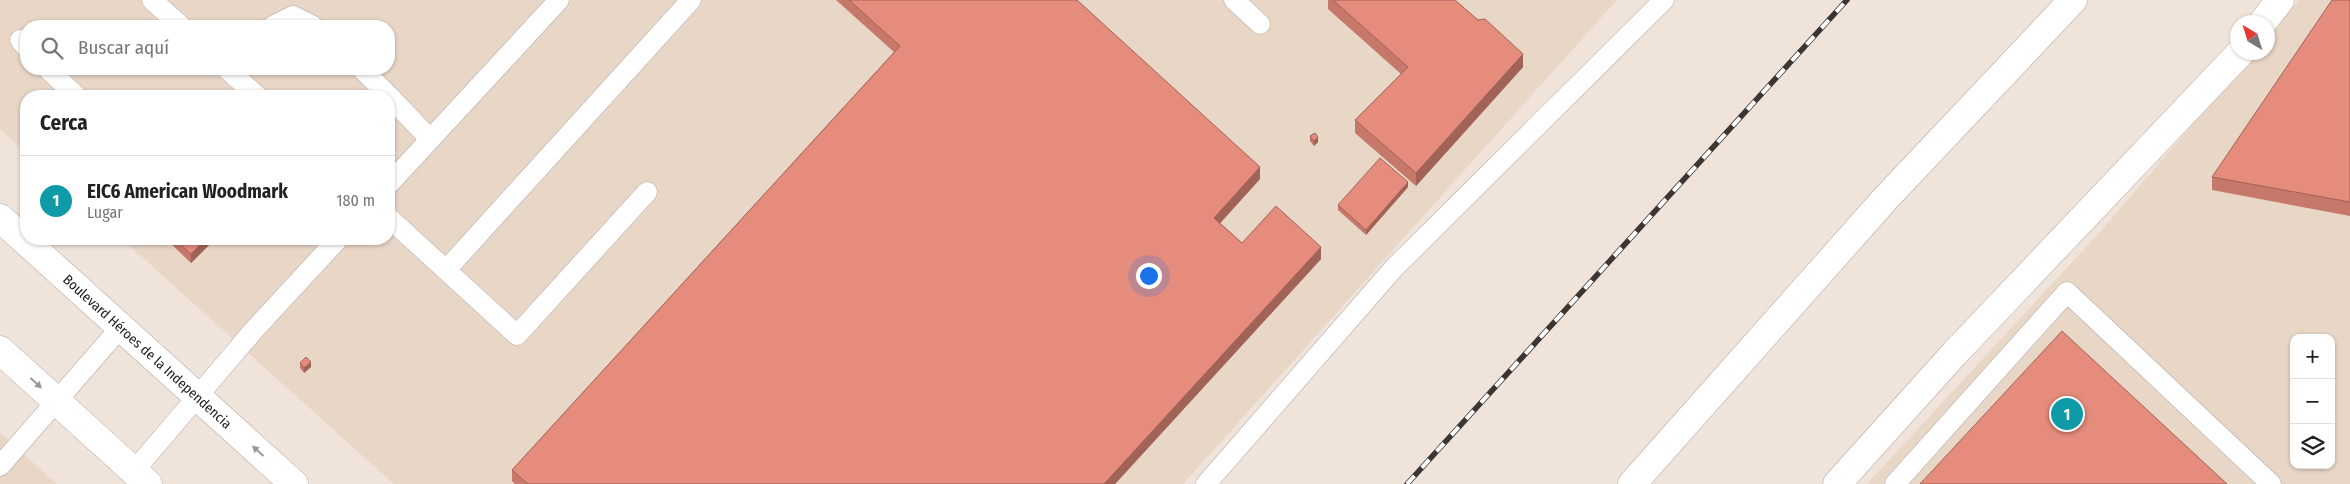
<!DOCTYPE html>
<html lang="es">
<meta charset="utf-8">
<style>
body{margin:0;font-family:"Fira Sans Condensed",sans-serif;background:#f6f6f6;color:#222}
.controls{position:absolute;right:15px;bottom:15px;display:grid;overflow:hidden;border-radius:10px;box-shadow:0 1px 4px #0004}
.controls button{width:45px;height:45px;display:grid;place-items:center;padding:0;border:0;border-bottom:1px solid #e0e0e0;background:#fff;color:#222;font:25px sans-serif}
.compass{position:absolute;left:2230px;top:15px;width:45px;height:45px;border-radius:50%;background:#fff;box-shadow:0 1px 4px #0004;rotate:322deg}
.you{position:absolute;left:1148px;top:275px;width:18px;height:18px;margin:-12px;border:4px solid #fff;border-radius:50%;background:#1a73e8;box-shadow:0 0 0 8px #1a73e833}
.badge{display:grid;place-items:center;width:32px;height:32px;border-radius:50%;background:#ea580c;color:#fff;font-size:16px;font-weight:700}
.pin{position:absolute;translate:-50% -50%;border:2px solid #fff;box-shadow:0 1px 5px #0006}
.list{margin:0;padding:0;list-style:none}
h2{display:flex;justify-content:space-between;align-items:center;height:65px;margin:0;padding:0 20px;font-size:21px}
h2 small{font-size:16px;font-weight:400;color:#767676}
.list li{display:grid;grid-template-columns:32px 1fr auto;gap:15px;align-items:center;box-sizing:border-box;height:90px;padding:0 20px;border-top:1px solid #e0e0e0}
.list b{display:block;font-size:19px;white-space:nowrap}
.list p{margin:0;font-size:16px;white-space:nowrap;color:#767676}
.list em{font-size:16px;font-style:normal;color:#767676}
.icon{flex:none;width:28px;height:28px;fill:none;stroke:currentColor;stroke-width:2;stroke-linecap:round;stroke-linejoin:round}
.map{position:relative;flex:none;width:2350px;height:484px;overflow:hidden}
.search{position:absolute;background:#fff;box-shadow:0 1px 4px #0004;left:20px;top:20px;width:375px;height:55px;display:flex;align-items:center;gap:12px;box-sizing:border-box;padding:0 18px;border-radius:20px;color:#767676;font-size:19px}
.panel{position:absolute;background:#fff;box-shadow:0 1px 4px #0004;left:20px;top:90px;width:375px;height:155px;border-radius:20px}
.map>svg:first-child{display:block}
.built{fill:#e8d6c7;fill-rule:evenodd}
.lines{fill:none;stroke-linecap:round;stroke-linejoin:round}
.service-casing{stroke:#b3a89f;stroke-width:21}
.minor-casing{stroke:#b3a89f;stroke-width:29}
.primary-casing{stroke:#b3a89f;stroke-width:29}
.service{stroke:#fff;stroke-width:20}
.minor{stroke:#fff;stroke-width:28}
.primary{stroke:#fff;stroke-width:28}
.rail-casing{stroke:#3b3631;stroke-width:5.5}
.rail{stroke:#fff;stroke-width:4;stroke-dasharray:11;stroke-linecap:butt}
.wall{fill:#c6786b}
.shaded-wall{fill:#a16257}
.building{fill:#e68c7c;stroke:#a16257}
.oneway{fill:#9a9896}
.labels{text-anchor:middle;stroke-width:4.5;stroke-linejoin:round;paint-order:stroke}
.street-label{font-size:14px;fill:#1e1a16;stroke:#fff}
</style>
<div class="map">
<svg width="2350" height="484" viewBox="0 0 2350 484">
<rect width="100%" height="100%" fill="#efe3da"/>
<path class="built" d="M0 0H1617L1183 484H394L122 239H389V96H26V153L0 129ZM26 26H389V69H26Z
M2299 0H2350V484H1867L2101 231 2254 53 2268 52V36ZM2294 338H2331V465H2294Z
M0 433 57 484H0Z"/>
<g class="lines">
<g class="service-casing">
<path id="service" d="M152 0 181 26
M1234 0 1260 24
M273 26 293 16 313 26
M20 40 26 47
M48 69 76 96
M227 69 257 96
M362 69 389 96
M389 96 430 139
M389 184 559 0
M389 218 517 335 647 192
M446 270 691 0
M0 466 121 327
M134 471 254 330 338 239
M1206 484 1394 268 1664 0
M1895 484 2067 292 2271 484"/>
</g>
<g class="minor-casing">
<path id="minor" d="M2263 22 2280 0
M1632 484 1886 198 2073 0
M1837 484 1954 354 2241 52"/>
</g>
<g class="primary-casing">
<g id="primary">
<path id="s1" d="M0 218 294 484"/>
<path d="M0 350 148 484"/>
</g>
</g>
<use href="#service" class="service"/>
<use href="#minor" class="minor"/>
<use href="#primary" class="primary"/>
<g class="rail-casing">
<path id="rail" d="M1407 484 1847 0"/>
</g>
<use href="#rail" class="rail"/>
</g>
<path class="wall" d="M836 0H1077L1260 179 1220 223 1242 243 1321 259 1115 484H515L512 481V470L894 52Z
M1328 0H1455L1523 67 1416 186 1355 133V120L1401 74 1328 9Z
M2350 0V216L2212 190V177Z
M1310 136 1318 142 1314 146 1310 141Z
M1408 187 1366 235 1338 210V205Z
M166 239H215L191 263Z
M300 363 311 367 304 373 300 368Z"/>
<path class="shaded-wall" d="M1523 54V67L1416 186V173Z
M1318 137V142L1314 146V141Z
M1260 167V179L1214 230V218Z
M1408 182V187L1366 235V230Z
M206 239H215L191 263V254Z
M1321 247V259L1115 484H1104Z
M311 362V367L304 373V368Z"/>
<path class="building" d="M849 0H1077L1260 167 1214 218 1242 243 1276 206 1321 247 1104 484H528L512 470 900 46Z
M1333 0H1455L1478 20 1485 19 1523 54 1416 173 1355 120 1408 67Z
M2332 0H2350V202L2212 177Z
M1315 133 1318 137 1314 141 1310 136Z
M1380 158 1408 182 1366 230 1338 205Z
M175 239H206L191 254Z
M2062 331 2227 484H1920Z
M306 357 311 362 304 368 300 363Z"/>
<defs><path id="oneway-solid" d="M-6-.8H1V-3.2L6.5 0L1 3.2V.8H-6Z" transform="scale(1.25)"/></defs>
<g class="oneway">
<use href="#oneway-solid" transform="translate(36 383) rotate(42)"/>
<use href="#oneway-solid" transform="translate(258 451) rotate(-138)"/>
</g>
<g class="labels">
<g class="street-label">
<text dy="5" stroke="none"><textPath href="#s1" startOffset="199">Boulevard Héroes de la Independencia</textPath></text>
</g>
</g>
</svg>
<div class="controls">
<button>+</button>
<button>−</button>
<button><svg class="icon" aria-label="layers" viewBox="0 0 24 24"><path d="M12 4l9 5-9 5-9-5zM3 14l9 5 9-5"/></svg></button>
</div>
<svg class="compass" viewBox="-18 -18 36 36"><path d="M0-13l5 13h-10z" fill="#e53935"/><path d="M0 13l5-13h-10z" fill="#767676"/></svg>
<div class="you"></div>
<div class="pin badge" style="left:2067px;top:414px;background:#0f9aa8">1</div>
<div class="search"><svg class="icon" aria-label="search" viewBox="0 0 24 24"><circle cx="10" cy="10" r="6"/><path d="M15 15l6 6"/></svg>Buscar aquí</div>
<section class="panel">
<h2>Cerca<small></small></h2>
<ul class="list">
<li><span class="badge" style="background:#0f9aa8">1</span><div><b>EIC6 American Woodmark</b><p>Lugar</p></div><em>180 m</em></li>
</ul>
</section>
</div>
